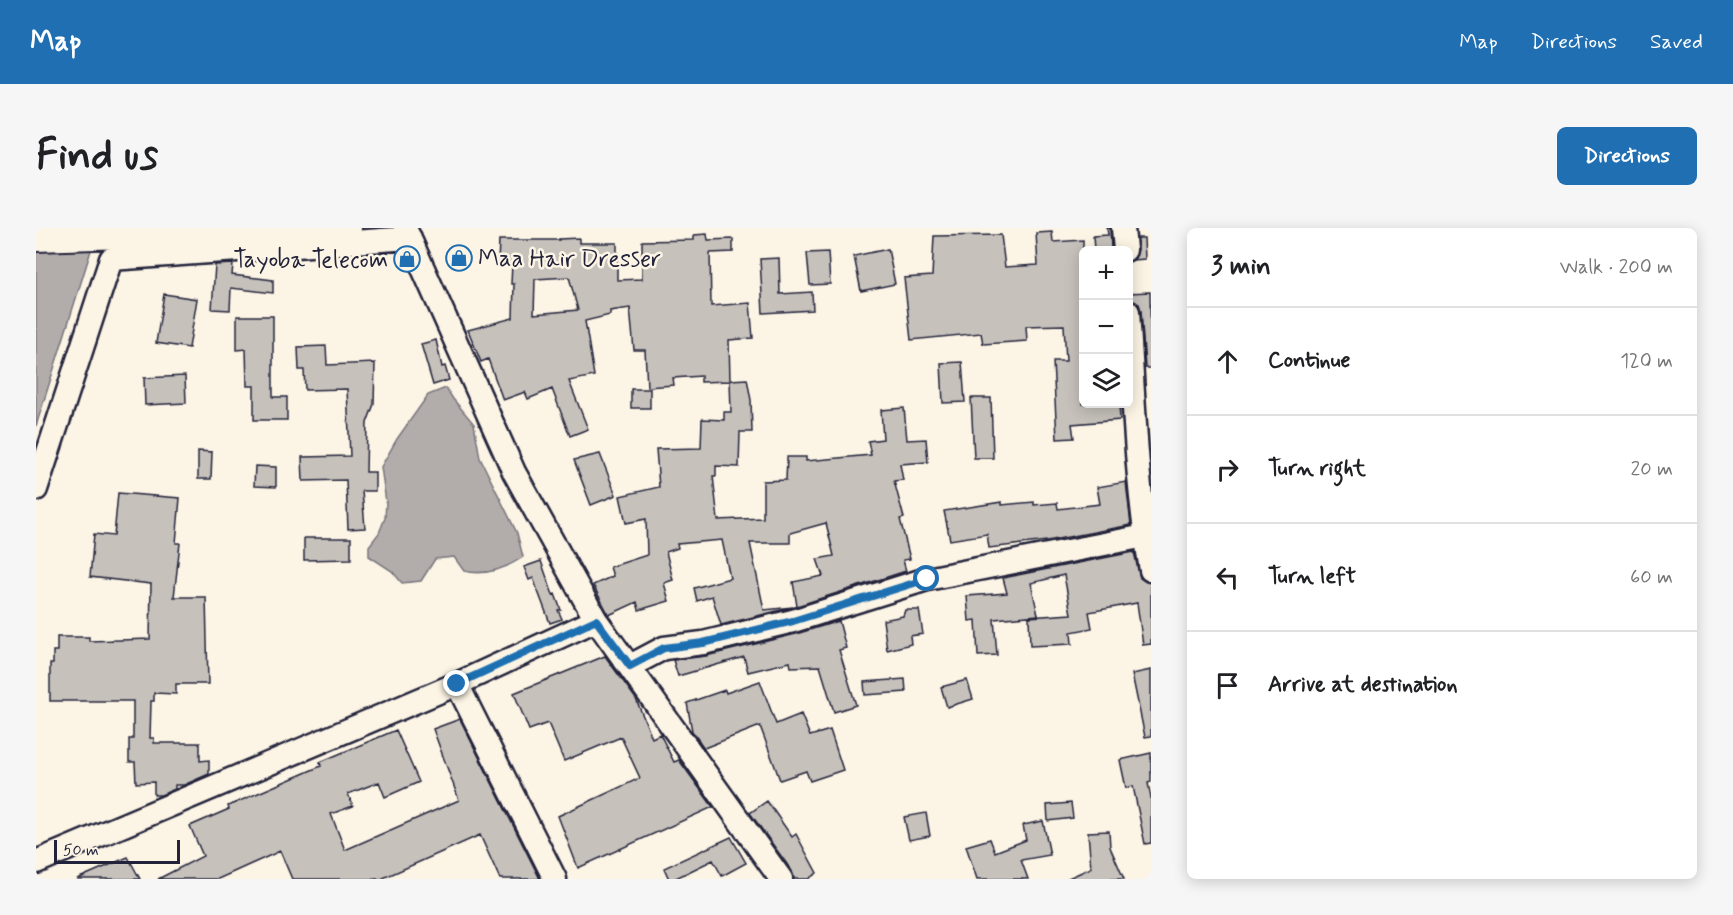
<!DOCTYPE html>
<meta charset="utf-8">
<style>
body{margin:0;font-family:Mynerve,sans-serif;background:#f6f6f6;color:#202124}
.controls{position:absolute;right:18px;top:18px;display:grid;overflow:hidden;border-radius:9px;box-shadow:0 3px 15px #0003}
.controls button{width:54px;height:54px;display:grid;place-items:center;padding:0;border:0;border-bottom:2px solid #e0e0e0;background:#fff;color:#202124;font:30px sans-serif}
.scale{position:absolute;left:18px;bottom:15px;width:126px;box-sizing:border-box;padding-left:6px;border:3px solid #22223b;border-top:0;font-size:16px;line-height:21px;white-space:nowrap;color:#22223b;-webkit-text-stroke:4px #fcf5e5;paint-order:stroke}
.stop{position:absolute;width:18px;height:18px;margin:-14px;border:4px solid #1f6fb2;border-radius:50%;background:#fff}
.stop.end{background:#1f6fb2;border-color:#fff;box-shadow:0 2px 6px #0008}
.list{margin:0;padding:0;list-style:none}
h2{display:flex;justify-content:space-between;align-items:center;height:78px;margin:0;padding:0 24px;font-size:26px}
h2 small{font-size:20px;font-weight:400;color:#757577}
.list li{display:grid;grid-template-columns:39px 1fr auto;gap:18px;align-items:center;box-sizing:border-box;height:108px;padding:0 24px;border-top:2px solid #e0e0e0}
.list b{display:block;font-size:22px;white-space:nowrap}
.list em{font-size:20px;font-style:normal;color:#757577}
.icon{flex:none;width:33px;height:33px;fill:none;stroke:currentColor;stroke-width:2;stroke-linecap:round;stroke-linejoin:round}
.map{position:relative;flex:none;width:1115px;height:651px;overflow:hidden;border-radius:9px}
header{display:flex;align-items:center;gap:36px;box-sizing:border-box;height:84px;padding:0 30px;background:#1f6fb2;color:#fff}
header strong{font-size:28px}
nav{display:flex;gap:33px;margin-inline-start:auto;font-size:21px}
.intro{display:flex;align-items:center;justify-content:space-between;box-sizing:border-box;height:144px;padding:0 36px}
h1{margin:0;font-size:42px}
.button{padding:15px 27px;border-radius:9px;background:#1f6fb2;color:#fff;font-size:21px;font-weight:700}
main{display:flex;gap:36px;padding:0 36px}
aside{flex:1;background:#fff;border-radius:9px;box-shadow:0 3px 15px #0003}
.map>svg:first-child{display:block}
.water{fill:#b2adab;stroke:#78757e;stroke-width:1.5}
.building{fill:#c6c1bb;stroke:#22223b;stroke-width:1.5;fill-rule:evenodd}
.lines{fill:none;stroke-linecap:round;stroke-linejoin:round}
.minor-casing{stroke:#22223b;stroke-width:27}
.major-casing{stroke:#22223b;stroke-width:34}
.minor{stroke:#fcf5e5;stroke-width:22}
.major{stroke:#fcf5e5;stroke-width:30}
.route{stroke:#1f6fb2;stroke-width:8}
.labels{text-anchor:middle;stroke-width:5;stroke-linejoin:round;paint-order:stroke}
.poi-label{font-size:24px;fill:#22223b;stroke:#fcf5e5;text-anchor:start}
</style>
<header>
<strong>Map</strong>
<nav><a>Map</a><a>Directions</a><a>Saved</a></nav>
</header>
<div class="intro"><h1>Find us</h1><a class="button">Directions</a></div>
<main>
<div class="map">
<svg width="1115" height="651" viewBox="0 0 1115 651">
<rect width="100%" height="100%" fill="#fcf5e5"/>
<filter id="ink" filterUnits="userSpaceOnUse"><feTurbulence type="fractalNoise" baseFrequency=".0167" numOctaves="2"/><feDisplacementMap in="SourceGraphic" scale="12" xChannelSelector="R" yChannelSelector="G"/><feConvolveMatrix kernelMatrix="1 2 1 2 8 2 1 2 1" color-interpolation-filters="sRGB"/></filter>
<g filter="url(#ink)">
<path class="water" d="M0 0H62L0 198Z
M410 160 417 171 438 196 444 230 481 305 487 329C469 341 449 348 428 343L418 329 399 331 385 353 366 355 356 343 333 328V318L343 305 349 290 350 274 345 239 361 211 392 167Z"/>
<path class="building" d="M1071 0H1074L1075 22H1058L1057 8 1072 7Z
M1016 4 1017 14 1047 12V36H1044L1047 103V176H1083L1084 192 1036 196 1038 210 1021 211 1017 133H1030L1028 97 990 98 991 113 947 116 945 105 875 112 868 50 896 48 898 8 965 7 969 39 1002 37 1000 5Z
M671 6 672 12 697 11V24L674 25 675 78 714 75 717 110 693 112 694 153 665 154V148L637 150 638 157 611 159 609 122H598L594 80 574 83V87L549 93 558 148 533 153 552 201 534 208 516 161 492 171 489 164 467 172 452 131 445 134 432 102 477 90 478 56H475L476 36H462L463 12H523V11L543 10V15H581V52L606 51V13L658 12V7ZM533 49 542 82 498 86 499 51Z
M1102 10H1108L1109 31 1098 32 1102 21Z
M852 21 859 56 825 63 818 28Z
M792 24 794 56 774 57 771 25Z
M743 30 744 66 776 64 777 82 727 85 724 31Z
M197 36 196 47 237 52V65L195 60 194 82 176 81 179 37Z
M1114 64 1115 140H1109L1105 83 1103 76 1092 71V65Z
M128 66 161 71 153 120 120 115Z
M201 88H237V169H251V192H218V158H211L210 121 201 122Z
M400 112 406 139 409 138 413 152 397 157 385 116Z
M290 118 291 137 339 135 338 176 331 195 330 244H339V263H326L329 300 312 301 310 252 267 253 266 229 314 228 311 161 269 162 268 142H263L262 119Z
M926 134 929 174 907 175 905 135Z
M149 148 150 175 109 177 108 150Z
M711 151 715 172 716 204H704L703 239 680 238V248H677L682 292 727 290V253L750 252 751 229H770V233L835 227 832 213 847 211 845 182 868 180 871 212 890 211 892 234 864 236 867 252 858 253 868 290 864 291 874 331 867 332 870 343 761 378 757 354 787 348 781 331 798 328 790 295 754 305V315H714L728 382 757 379 685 397 676 368 661 373 658 360 694 350 686 312 641 316 642 320 630 324 637 352 628 355 633 373 603 382 601 374 573 387 557 357 577 348 574 339 611 327 610 291 590 295 584 268 623 259 620 221 665 220 666 191 688 192V184H695L694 152Z
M595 161H614V180H595Z
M935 170H955L957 230H938Z
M162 223 176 224 175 251H162Z
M564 226 580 267 555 277 538 232Z
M219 238 240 239V259L218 258Z
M1090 254 1095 297 1011 313 953 320 951 306 914 312 908 283 966 274V277L998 274V277L1021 275 1022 281 1064 276 1061 259Z
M82 265 144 270 140 315H144L138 369H170L172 456H140V466L118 465V473H115L114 510H118V515H164V533L173 532V546L148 557H139V561L125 567H118V554L100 555 99 534H93V511H97V473H14V436H17V423H21V409H53V413L114 411 115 356 54 349 58 306 78 308Z
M268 310H315V331L268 332Z
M1098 324 1104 350 1110 354 1115 355V416L1107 417 1101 375 1053 384 1056 400 1035 404 1036 416 994 418 993 389 1035 386 1028 347 995 355 1002 387 958 391 961 427 942 428 940 392 933 393 931 368 971 365 967 350Z
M505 333 517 367 519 366 525 382H522L526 391 514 395 497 350 493 352 488 339Z
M869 382H883L887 406 874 408 875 416 851 422 847 392 867 388Z
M803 393 810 420 803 422 820 477 798 484 784 438 755 439 754 434 712 444 708 429 642 448 637 432 670 428 760 406Z
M569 428 600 471 616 510 624 506 638 534 643 532 677 579 542 640 522 588 604 550 585 509 528 533 512 495 493 502 478 465Z
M1115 442V508L1109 509 1096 446Z
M869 451 870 464 829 467 828 454Z
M931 452 937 471 911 479 905 459Z
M724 453 740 496 765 486 774 508 794 502 807 542 774 553 770 543 744 552 724 498 668 520 656 503 651 475 689 462 690 465Z
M424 491 504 651H464L444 607 345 651H256L244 623 182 651H122L167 628 154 598 193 581 192 578 285 538 284 534 360 502 383 554 349 569 343 554 312 566 317 578 295 586 309 622 423 572 397 501Z
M1115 525V554L1112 555 1115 570V615L1109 616 1097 558 1090 560 1084 532Z
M731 573 756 609 760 606 781 645 772 651H758L756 643 714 585Z
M1035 575 1037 590 1012 593 1011 577Z
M890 585 894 608 873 612 868 589Z
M1007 593 1014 627 985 632 992 651H941L930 618 954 611 959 624 990 612 987 597Z
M1073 603 1074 619 1088 651H1030L1055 640 1052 604Z
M695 609 710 635 686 648 677 632 638 651H633L628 640Z
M92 629 104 651H41Z"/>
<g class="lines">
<g class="minor-casing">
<path id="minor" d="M369 0 478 244 560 392 745 651
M1087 0 1089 22
M1092 84C1098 170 1100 257 1115 342
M0 261 75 31 374 10
M594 438 628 420 667 415 757 393 891 351 1109 308
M421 456 519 651
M0 634 421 456 560 392"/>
</g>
<g class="major-casing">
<path id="major" d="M0 8 175 2 310 0"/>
</g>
<use href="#minor" class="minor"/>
<use href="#major" class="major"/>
</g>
</g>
<g class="lines" filter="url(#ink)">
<path class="route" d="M421 456 560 392 594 438 628 420 667 415 757 393 891 351"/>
</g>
<defs>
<g id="shop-ring" transform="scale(1.35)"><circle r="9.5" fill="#fcf5e5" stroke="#1f6fb2" stroke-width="1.5"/><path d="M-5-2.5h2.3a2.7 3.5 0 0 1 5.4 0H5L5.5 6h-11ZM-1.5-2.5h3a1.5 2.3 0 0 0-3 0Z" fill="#1f6fb2"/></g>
</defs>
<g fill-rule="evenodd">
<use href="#shop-ring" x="423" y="30"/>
<use href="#shop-ring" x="371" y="31"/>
</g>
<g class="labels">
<g class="poi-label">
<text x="442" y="38">Maa Hair Dresser</text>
<text x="352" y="39" text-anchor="end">Tayoba Telecom</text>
</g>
</g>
</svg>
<div class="controls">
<button>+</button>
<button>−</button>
<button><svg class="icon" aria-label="layers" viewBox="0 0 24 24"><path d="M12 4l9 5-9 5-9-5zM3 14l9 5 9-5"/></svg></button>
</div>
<div class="scale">50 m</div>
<div class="stop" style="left:891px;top:351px"></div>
<div class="stop end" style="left:421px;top:456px"></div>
</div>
<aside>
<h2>3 min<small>Walk · 200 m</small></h2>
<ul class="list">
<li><svg class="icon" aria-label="ahead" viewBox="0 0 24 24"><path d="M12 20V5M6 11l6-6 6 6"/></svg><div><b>Continue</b></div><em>120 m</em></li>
<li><svg class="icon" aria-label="right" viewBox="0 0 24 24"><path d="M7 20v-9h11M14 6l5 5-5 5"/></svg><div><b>Turn right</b></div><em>20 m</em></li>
<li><svg class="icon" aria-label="left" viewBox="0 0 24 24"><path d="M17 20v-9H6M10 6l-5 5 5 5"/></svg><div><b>Turn left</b></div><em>60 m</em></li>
<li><svg class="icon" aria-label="arrive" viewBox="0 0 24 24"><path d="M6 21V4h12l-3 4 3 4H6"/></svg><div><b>Arrive at destination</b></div></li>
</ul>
</aside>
</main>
